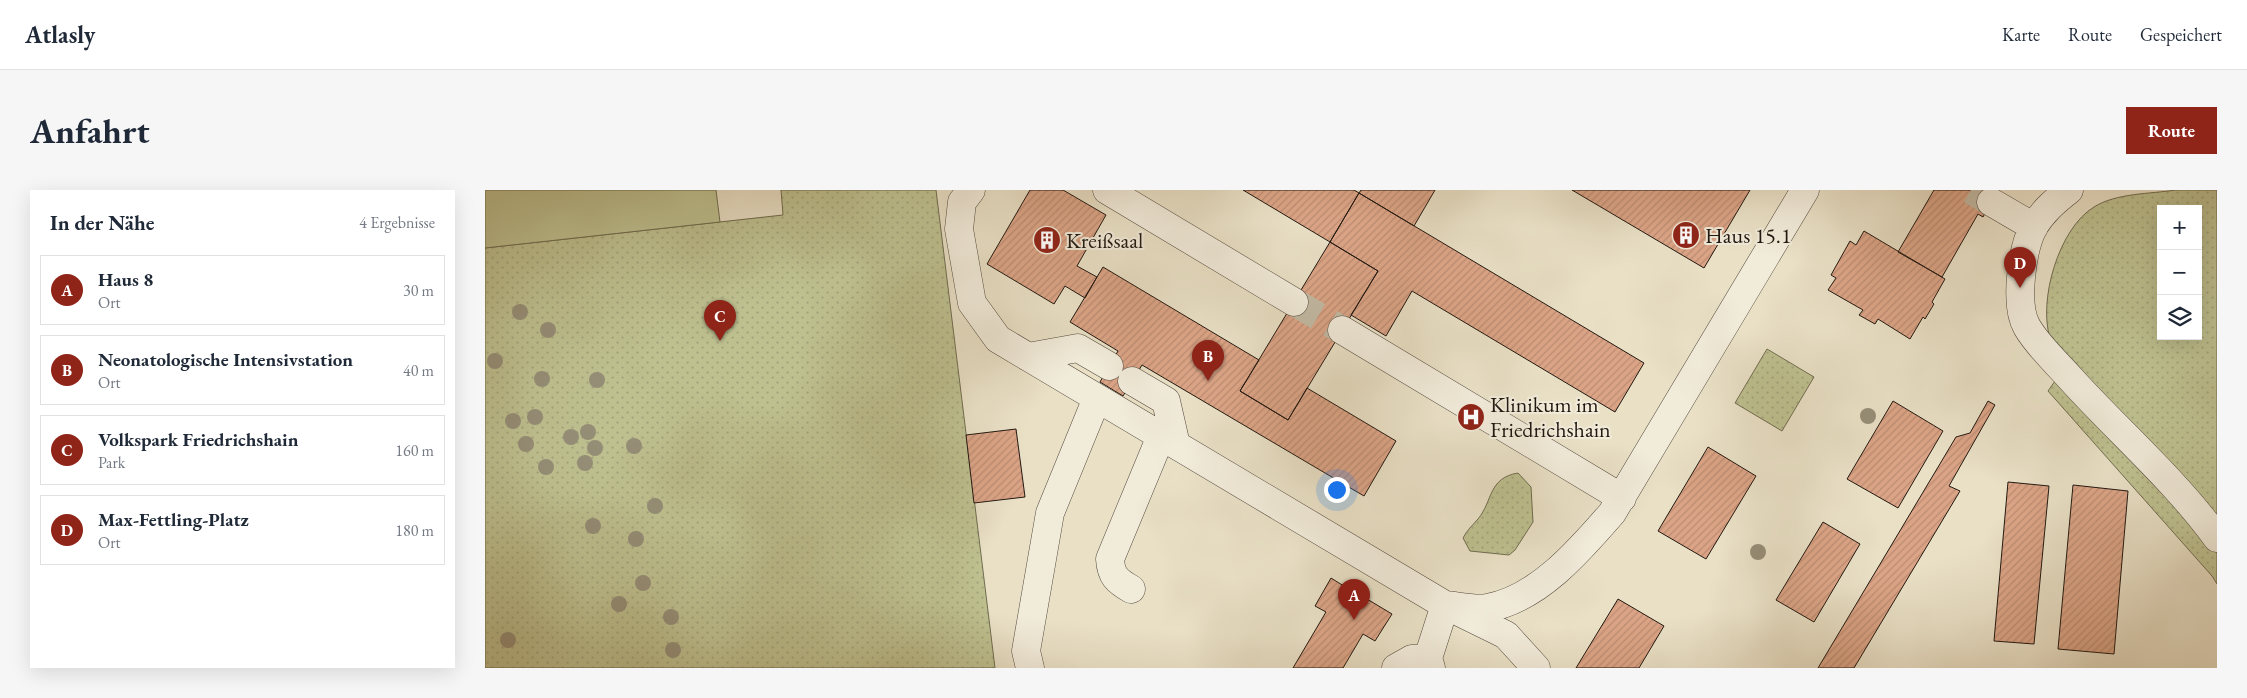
<!DOCTYPE html>
<html lang="de">
<meta charset="utf-8">
<style>
body{margin:0;font-family:"EB Garamond",serif;background:#f6f6f7;color:#1f2937}
.controls{position:absolute;right:15px;top:15px;display:grid;overflow:hidden;border-radius:0px;box-shadow:0 5px 20px #0002}
.controls button{width:45px;height:45px;display:grid;place-items:center;padding:0;border:0;border-bottom:1px solid #e0e1e3;background:#fff;color:#1f2937;font:25px sans-serif}
.you{position:absolute;left:851px;top:299px;width:18px;height:18px;margin:-12px;border:4px solid #fff;border-radius:50%;background:#1a73e8;box-shadow:0 0 0 8px #1a73e833}
.badge{display:grid;place-items:center;width:32px;height:32px;border-radius:50%;background:#8f2418;color:#fff;font-size:16px;font-weight:700}
.pin{position:absolute;translate:-50% -41px;filter:drop-shadow(0 1px 2px #0008)}
.pin::after{content:'';position:absolute;top:26px;width:18px;height:15px;background:inherit;clip-path:polygon(0 0,100% 0,50% 100%)}
.list{margin:0;padding:0;list-style:none}
h2{display:flex;justify-content:space-between;align-items:center;height:65px;margin:0;padding:0 20px;font-size:21px}
h2 small{font-size:16px;font-weight:400;color:#747a83}
.list li{display:grid;grid-template-columns:32px 1fr auto;gap:15px;align-items:center;box-sizing:border-box;height:70px;margin:0 10px 10px;padding:0 10px;border:1px solid #e0e1e3;border-radius:0px}
.list b{display:block;font-size:19px;white-space:nowrap}
.list p{margin:0;font-size:16px;white-space:nowrap;color:#747a83}
.list em{font-size:16px;font-style:normal;color:#747a83}
.icon{flex:none;width:28px;height:28px;fill:none;stroke:currentColor;stroke-width:2;stroke-linecap:round;stroke-linejoin:round}
.map{position:relative;flex:none;width:1732px;height:478px;overflow:hidden;border-radius:0px}
header{display:flex;align-items:center;gap:30px;box-sizing:border-box;height:70px;padding:0 25px;background:#fff;border-bottom:1px solid #e0e1e3}
header strong{font-size:24px}
nav{display:flex;gap:28px;margin-inline-start:auto;font-size:18px}
.intro{display:flex;align-items:center;justify-content:space-between;box-sizing:border-box;height:120px;padding:0 30px}
h1{margin:0;font-size:35px}
.button{padding:12px 22px;border-radius:0px;background:#8f2418;color:#fff;font-size:18px;font-weight:700}
main{display:flex;gap:30px;padding:0 30px}
aside{flex:1;background:#fff;border-radius:0px;box-shadow:0 5px 20px #0002}
.map>svg:first-child{display:block}
.park{fill:url(#park-dots);stroke:#706c50;fill-rule:evenodd}
.pitch{fill:#bec090;stroke:#706c50}
.building{fill:url(#building-hatch);stroke:#221811}
.lines{fill:none;stroke-linecap:round;stroke-linejoin:round}
.minor-tunnel{stroke:#c1b8a2;stroke-width:28;stroke-dasharray:28 14;stroke-linecap:butt}
.minor-casing{stroke:#544a3e;stroke-width:29}
.minor{stroke:#f1ebda;stroke-width:28}
.tree{fill:#958e77}
.labels{text-anchor:middle;stroke-width:4;stroke-linejoin:round;paint-order:stroke}
.poi-label{font-size:22px;fill:#221811;stroke:#f1ebda;text-anchor:start}
</style>
<header>
<strong>Atlasly</strong>
<nav><a>Karte</a><a>Route</a><a>Gespeichert</a></nav>
</header>
<div class="intro"><h1>Anfahrt</h1><a class="button">Route</a></div>
<main>
<aside>
<h2>In der Nähe<small>4 Ergebnisse</small></h2>
<ul class="list">
<li><span class="badge">A</span><div><b>Haus 8</b><p>Ort</p></div><em>30 m</em></li>
<li><span class="badge">B</span><div><b>Neonatologische Intensivstation</b><p>Ort</p></div><em>40 m</em></li>
<li><span class="badge">C</span><div><b>Volkspark Friedrichshain</b><p>Park</p></div><em>160 m</em></li>
<li><span class="badge">D</span><div><b>Max-Fettling-Platz</b><p>Ort</p></div><em>180 m</em></li>
</ul>
</aside>
<div class="map">
<svg width="1732" height="478" viewBox="0 0 1732 478">
<defs>
<pattern id="park-dots" width="8" height="8" patternUnits="userSpaceOnUse" patternTransform="scale(1.25)"><rect width="8" height="8" fill="#bec090"/><path d="M2 2h.1M6 6h.1" fill="none" stroke="#a3a47b" stroke-width="1.8" stroke-linecap="round"/></pattern>
<pattern id="building-hatch" width="6" height="6" patternUnits="userSpaceOnUse" patternTransform="scale(1.25)"><rect width="6" height="6" fill="#dba486"/><path d="M-1 1l2-2M0 6l6-6M5 7l2-2" fill="none" stroke="#bc8c73"/></pattern>
</defs>
<rect width="100%" height="100%" fill="#e9e0c6"/>
<filter id="stains"><feTurbulence type="fractalNoise" baseFrequency=".004" numOctaves="4"/><feColorMatrix values="0 0 0 0 .2 0 0 0 0 .09 0 0 0 0 .02 0 0 0 .5 -.17"/></filter>
<radialGradient id="worn" r=".72"><stop offset=".6" stop-color="#630" stop-opacity="0"/><stop offset="1" stop-color="#630" stop-opacity=".3"/></radialGradient>
<path class="park" d="M296 0H451L510 478H0V58L298 25Z
M1691 0H1732V394L1727 386 1563 201 1582 174C1577 166 1568 157 1565 148 1553 110 1574 38 1609 17 1631 3 1665 4 1691 0ZM1676 19H1713V146H1676Z
M1282 159 1329 187 1297 241 1250 213Z
M1033 283 1046 297 1048 332 1030 360 1024 365 985 361 978 348C982 340 987 336 993 329 1008 311 1003 288 1033 283Z"/>
<path class="pitch" d="M0 0H231L235 32 0 58Z"/>
<path class="building" d="M545 0H578L621 25 592 76 612 87 600 108 580 96 569 114 502 74Z
M758 0H869L874 3 845 52Z
M876 0H950L929 36 874 3Z
M1087 0H1265L1219 78Z
M1449 0H1513L1498 27 1493 24 1457 87 1413 62Z
M874 3 1159 173 1130 222 927 101 901 146 866 125 893 81 845 52Z
M1379 41 1460 89 1447 112 1449 114 1440 129 1438 127 1425 149 1393 129 1390 134 1374 125 1378 120 1343 100 1351 88 1346 85 1365 51 1371 55Z
M845 52 893 81 803 230 755 201Z
M618 77 774 170 755 201 803 230 822 198 911 251 879 306 657 175 638 206 615 192 633 161 585 132Z
M1408 211 1458 241 1413 318 1362 289Z
M1503 211 1510 215 1464 296 1475 301 1369 478H1333L1471 247 1485 243Z
M531 239 540 307 489 313 481 245Z
M1223 257 1271 286 1221 369 1173 341Z
M1523 292 1564 296 1549 454 1509 451Z
M1588 295 1643 301 1629 464 1573 459Z
M1338 332 1375 354 1329 432 1291 410Z
M846 388 870 403 872 399 884 406 882 409 907 424 890 451 878 444 858 478H808L841 422 830 416Z
M1133 409 1179 436 1154 478H1091Z"/>
<g class="lines">
<path class="minor-tunnel" d="M1486 0 1506 12
M809 112 857 140"/>
<g class="minor-casing">
<path id="minor" d="M486 0 477 12 474 39 487 113 513 149 960 415C973 416 989 420 1002 418 1052 410 1095 360 1127 323L1320 0
M622 0 809 112
M1584 0C1570 11 1557 22 1548 38 1537 60 1529 115 1542 137 1553 156 1572 173 1586 189 1634 242 1690 290 1732 348
M1506 12 1549 37
M857 140 1137 308
M543 167 593 158 624 176
M647 191 681 211 691 255
M646 399C632 391 626 386 625 369L676 246
M545 478 541 461 565 323 612 208
M911 478 927 469 943 468
M946 478 943 468 960 415 1021 445 1051 478"/>
</g>
<use href="#minor" class="minor"/>
</g>
<g class="tree">
<circle cx="35" cy="122" r="8"/>
<circle cx="63" cy="140" r="8"/>
<circle cx="10" cy="171" r="8"/>
<circle cx="57" cy="189" r="8"/>
<circle cx="112" cy="190" r="8"/>
<circle cx="1383" cy="226" r="8"/>
<circle cx="50" cy="227" r="8"/>
<circle cx="28" cy="231" r="8"/>
<circle cx="103" cy="242" r="8"/>
<circle cx="86" cy="247" r="8"/>
<circle cx="41" cy="254" r="8"/>
<circle cx="149" cy="256" r="8"/>
<circle cx="110" cy="258" r="8"/>
<circle cx="100" cy="273" r="8"/>
<circle cx="61" cy="277" r="8"/>
<circle cx="170" cy="316" r="8"/>
<circle cx="108" cy="336" r="8"/>
<circle cx="151" cy="349" r="8"/>
<circle cx="1273" cy="362" r="8"/>
<circle cx="158" cy="393" r="8"/>
<circle cx="134" cy="414" r="8"/>
<circle cx="186" cy="427" r="8"/>
<circle cx="23" cy="450" r="8"/>
<circle cx="188" cy="460" r="8"/>
</g>
<defs>
<g id="building-disc" transform="scale(1.4375)"><circle r="9.5" fill="#8f2418" stroke="#f1ebda"/><path d="M-4-6H4V6H1V3H-1V6H-4ZM-2.5-4.3h1.7v1.8h-1.7ZM.8-4.3h1.7v1.8H.8ZM-2.5-1h1.7V.8h-1.7ZM.8-1h1.7V.8H.8Z" fill="#fff"/></g>
<g id="hospital-disc" transform="scale(1.4375)"><circle r="9.5" fill="#8f2418" stroke="#f1ebda"/><path d="M-5-5h3v3.5h4V-5h3V5h-3V1.5h-4V5h-3Z" fill="#fff"/></g>
</defs>
<g fill-rule="evenodd">
<use href="#building-disc" x="1201" y="45"/>
<use href="#building-disc" x="562" y="50"/>
<use href="#hospital-disc" x="986" y="227"/>
</g>
<g class="labels">
<g class="poi-label">
<text x="1220" y="53">Haus 15.1</text>
<text x="581" y="58">Kreißsaal</text>
<text x="1005" y="222">Klinikum im<tspan x="1005" dy="25">Friedrichshain</tspan></text>
</g>
</g>
<rect width="100%" height="100%" filter="url(#stains)"/>
<rect width="100%" height="100%" fill="url(#worn)"/>
</svg>
<div class="controls">
<button>+</button>
<button>−</button>
<button><svg class="icon" aria-label="layers" viewBox="0 0 24 24"><path d="M12 4l9 5-9 5-9-5zM3 14l9 5 9-5"/></svg></button>
</div>
<div class="you"></div>
<div class="pin badge" style="left:869px;top:430px">A</div>
<div class="pin badge" style="left:723px;top:191px">B</div>
<div class="pin badge" style="left:235px;top:151px">C</div>
<div class="pin badge" style="left:1535px;top:98px">D</div>
</div>
</main>
